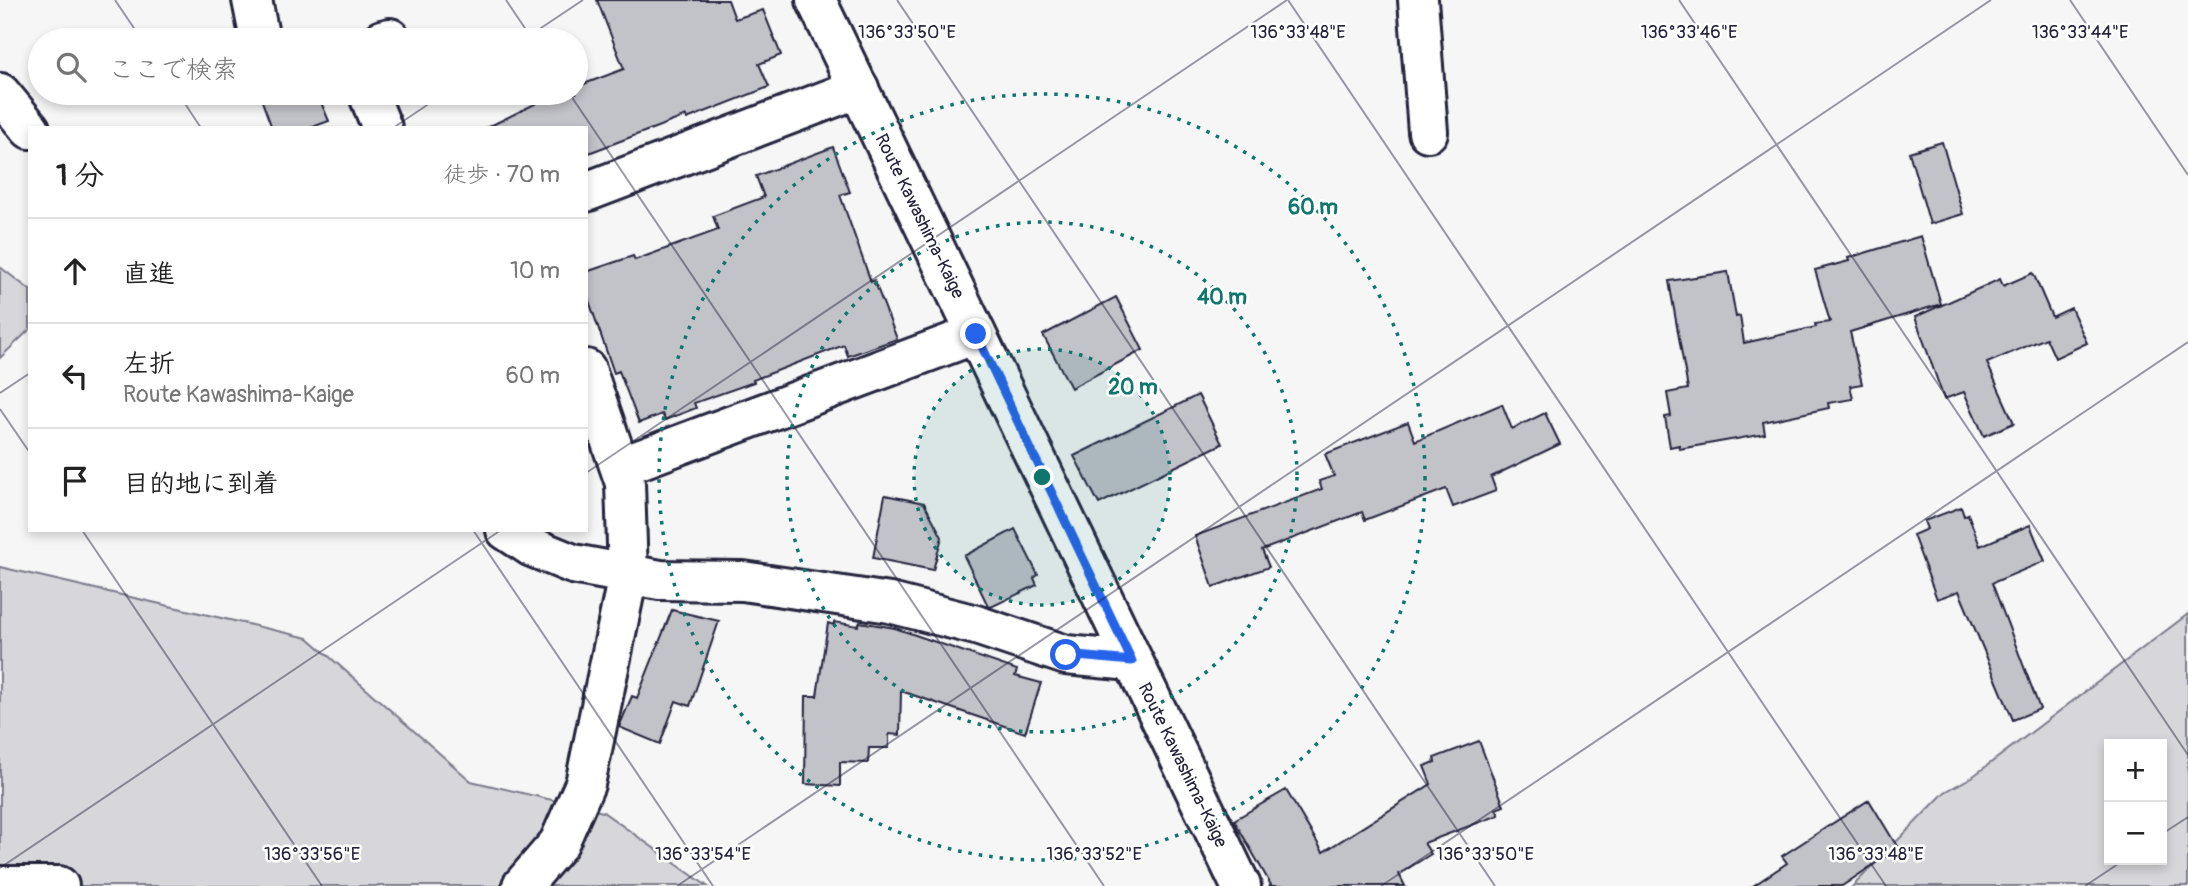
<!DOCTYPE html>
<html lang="ja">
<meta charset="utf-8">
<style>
body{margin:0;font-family:Pangolin,"Klee One",sans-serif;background:#f2f2f2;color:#222}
.controls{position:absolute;right:21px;bottom:21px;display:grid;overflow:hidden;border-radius:0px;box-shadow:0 4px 10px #0003}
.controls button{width:63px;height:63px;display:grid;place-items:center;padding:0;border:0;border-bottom:2px solid #e0e0e0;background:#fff;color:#222;font:35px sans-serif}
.stop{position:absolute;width:21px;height:21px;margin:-16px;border:5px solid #2563eb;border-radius:50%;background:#fff}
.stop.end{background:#2563eb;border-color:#fff;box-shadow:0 2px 7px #0008}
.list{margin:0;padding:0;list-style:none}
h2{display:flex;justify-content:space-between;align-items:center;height:91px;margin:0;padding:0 28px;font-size:30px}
h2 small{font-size:23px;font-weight:400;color:#767676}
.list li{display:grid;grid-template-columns:46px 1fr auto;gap:21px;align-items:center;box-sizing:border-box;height:105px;padding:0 28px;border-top:2px solid #e0e0e0}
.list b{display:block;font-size:26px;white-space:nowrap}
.list p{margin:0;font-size:23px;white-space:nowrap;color:#767676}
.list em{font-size:23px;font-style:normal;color:#767676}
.icon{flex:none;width:38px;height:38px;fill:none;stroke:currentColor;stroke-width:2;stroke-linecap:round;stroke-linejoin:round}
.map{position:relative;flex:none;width:2188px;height:886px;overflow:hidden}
.search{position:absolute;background:#fff;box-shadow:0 4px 10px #0003;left:28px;top:28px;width:560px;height:77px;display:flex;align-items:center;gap:18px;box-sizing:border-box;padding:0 24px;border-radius:38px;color:#767676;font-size:26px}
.panel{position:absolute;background:#fff;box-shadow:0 4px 10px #0003;left:28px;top:126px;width:560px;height:406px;border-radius:0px}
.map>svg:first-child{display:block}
.green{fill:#d7d7db;stroke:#7c7c8b;stroke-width:2;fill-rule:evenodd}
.building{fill:#c2c2c9;stroke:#22223b;stroke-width:2}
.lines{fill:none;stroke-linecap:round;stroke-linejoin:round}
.minor-casing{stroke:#22223b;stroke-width:44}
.secondary-casing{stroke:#22223b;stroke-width:44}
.minor{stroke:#fff;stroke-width:38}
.secondary{stroke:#fff;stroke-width:38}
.route{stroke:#2563eb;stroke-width:9}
.ticks{fill:none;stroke:#22223b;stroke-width:2;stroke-opacity:0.45}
.ring{fill:none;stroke:#0f766e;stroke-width:3.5;stroke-dasharray:3.5 7}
.labels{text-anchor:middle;stroke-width:5;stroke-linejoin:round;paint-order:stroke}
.street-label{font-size:18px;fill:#22223b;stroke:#fff}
.ticks-label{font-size:18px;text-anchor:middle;fill:#22223b;stroke:#fff;stroke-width:5;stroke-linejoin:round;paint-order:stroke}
.centre{fill:#0f766e;stroke:#fff;stroke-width:3.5}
.ring-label{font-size:21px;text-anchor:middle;font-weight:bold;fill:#0f766e;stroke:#fff;stroke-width:5;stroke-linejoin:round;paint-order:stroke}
</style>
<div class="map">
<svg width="2188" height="886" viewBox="0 0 2188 886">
<rect width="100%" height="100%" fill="#f6f6f7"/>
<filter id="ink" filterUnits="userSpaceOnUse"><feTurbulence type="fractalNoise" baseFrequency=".0143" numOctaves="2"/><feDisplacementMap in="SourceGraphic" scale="14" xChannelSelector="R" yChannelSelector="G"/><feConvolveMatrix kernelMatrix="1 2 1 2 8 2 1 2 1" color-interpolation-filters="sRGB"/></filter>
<g filter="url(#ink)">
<path class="green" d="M0 267 30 290V329L0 358Z
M0 567 308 638 471 781 603 812 707 886H0Z
M2188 614V886H1853L1945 792 1972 777ZM2109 744H2162V860H2109Z"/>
<path class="building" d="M597 0H728L735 19 763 10 781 55 759 64 769 87 687 119 686 116 586 154V128H486L537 103V101L560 93H576V87L624 69Z
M259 93H317L329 121 310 128H272Z
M1942 142 1963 214 1930 224 1909 152Z
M833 147 850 192 840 195 871 282 874 280 897 339 848 356 844 345 753 380 754 382 694 403 696 408 665 420 662 414 639 423 619 371 614 373 586 292V272L633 256 635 260 718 230 713 216 764 197 756 176Z
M1921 236 1941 304 1850 332 1862 384 1850 386 1853 399 1828 403 1829 408 1763 422 1765 434 1679 449V445L1670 447 1665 417 1671 416 1667 393 1688 389 1669 281 1728 272 1736 317 1740 316 1744 343 1816 327 1815 324 1830 322 1815 270 1849 261 1848 258Z
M2033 273 2052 317 2071 308 2087 343 2055 358 2046 338 1987 363 2014 423 1984 436 1964 392 1944 399 1915 317 2000 279 2003 286Z
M1116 297 1143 350 1071 388 1043 335Z
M1198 395 1222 444 1099 504 1074 456Z
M1502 404 1512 429 1545 413 1560 444 1491 477 1496 491 1453 507 1446 489 1365 520 1362 512 1262 550 1269 567 1213 587 1195 536 1322 489 1319 481 1334 476 1325 454 1408 422 1415 441Z
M885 495 924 503 942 537 933 570 873 558Z
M1961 507 1964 516 1968 514 1980 546 2030 525 2045 561 1992 583 2040 709 2013 720 1959 591 1937 599 1913 535 1927 529 1924 521Z
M1015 529 1038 575 1034 578 1037 585 991 607 988 606 964 556Z
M672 610 719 621 690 706 676 701 660 744 619 727 632 696 637 698Z
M834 622 858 626 860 622 895 628 1017 670 1015 676 1041 683 1025 733 901 691 900 735 889 734V748H869L868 763 840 762V786L805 784 806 696H817L828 623 834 625Z
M1479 741 1504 806 1496 809 1499 815 1424 843 1431 854 1399 874 1405 886H1269L1271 885 1234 820 1286 790 1323 852 1431 784 1424 766 1435 762 1434 758Z
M1869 800 1898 848 1842 886H1753L1787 863 1782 856Z"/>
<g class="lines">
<g class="minor-casing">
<path id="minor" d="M252 0 260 40
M1418 0 1428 132
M382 40 390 38
M0 93 30 129
M368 93 382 128
M586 192 859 88
M620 467 976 334
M506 530 532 547 573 564 660 580 743 581 890 603 976 625 1066 655 1132 661
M0 886H59
M522 886 559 843 585 784 628 575 625 483 586 369"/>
</g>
<g class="secondary-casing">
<path id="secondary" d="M816 0 1241 886"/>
</g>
<use href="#minor" class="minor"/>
<use href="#secondary" class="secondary"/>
</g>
</g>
<g class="lines" filter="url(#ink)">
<path class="route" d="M976 334 1132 661 1066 655"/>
</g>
<path class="ticks" d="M115 0 142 40M506 0 533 40M897 0 1495 886M1288 0 1886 886M1679 0 2188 755M2070 0 2188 175M523 40 583 0M178 93 201 128M569 93 1104 886M393 128 445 93M0 393 30 373M0 409 30 453M586 473 1287 0M82 530 322 886M473 530 713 886M2162 834 2188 817M0 868 501 530M677 886 1991 0M1381 886 2188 342M2085 886 2124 860"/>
<circle cx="1042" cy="477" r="128" fill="#0f766e" fill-opacity=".12"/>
<g class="ring">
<circle cx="1042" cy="477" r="128"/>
<circle cx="1042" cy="477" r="255"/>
<circle cx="1042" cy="477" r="383"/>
</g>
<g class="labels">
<g class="street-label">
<text transform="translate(920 216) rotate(64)" y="6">Route Kawashima-Kaige</text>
<text transform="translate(1183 765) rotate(64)" y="6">Route Kawashima-Kaige</text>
</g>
</g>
<g class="ticks-label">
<text x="907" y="38">136°33'50"E</text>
<text x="1298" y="38">136°33'48"E</text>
<text x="1689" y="38">136°33'46"E</text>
<text x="2080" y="38">136°33'44"E</text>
<text x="312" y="860">136°33'56"E</text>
<text x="703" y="860">136°33'54"E</text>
<text x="1094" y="860">136°33'52"E</text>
<text x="1485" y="860">136°33'50"E</text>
<text x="1876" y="860">136°33'48"E</text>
</g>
<circle cx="1042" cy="477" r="10" class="centre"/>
<g class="ring-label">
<text x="1313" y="214">60 m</text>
<text x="1222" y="304">40 m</text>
<text x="1133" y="394">20 m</text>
</g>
</svg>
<div class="controls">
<button>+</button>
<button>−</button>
</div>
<div class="stop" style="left:1066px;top:655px"></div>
<div class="stop end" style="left:976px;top:334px"></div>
<div class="search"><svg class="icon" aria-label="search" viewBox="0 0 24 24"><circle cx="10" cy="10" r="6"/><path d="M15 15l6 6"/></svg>ここで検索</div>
<section class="panel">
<h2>1 分<small>徒歩 · 70 m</small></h2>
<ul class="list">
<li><svg class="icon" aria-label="ahead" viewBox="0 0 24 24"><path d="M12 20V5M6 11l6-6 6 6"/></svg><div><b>直進</b></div><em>10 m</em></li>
<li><svg class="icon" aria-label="left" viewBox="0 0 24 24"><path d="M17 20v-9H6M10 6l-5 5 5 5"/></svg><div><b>左折</b><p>Route Kawashima-Kaige</p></div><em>60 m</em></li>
<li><svg class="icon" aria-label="arrive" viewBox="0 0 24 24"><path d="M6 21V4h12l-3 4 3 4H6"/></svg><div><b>目的地に到着</b></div></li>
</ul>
</section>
</div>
